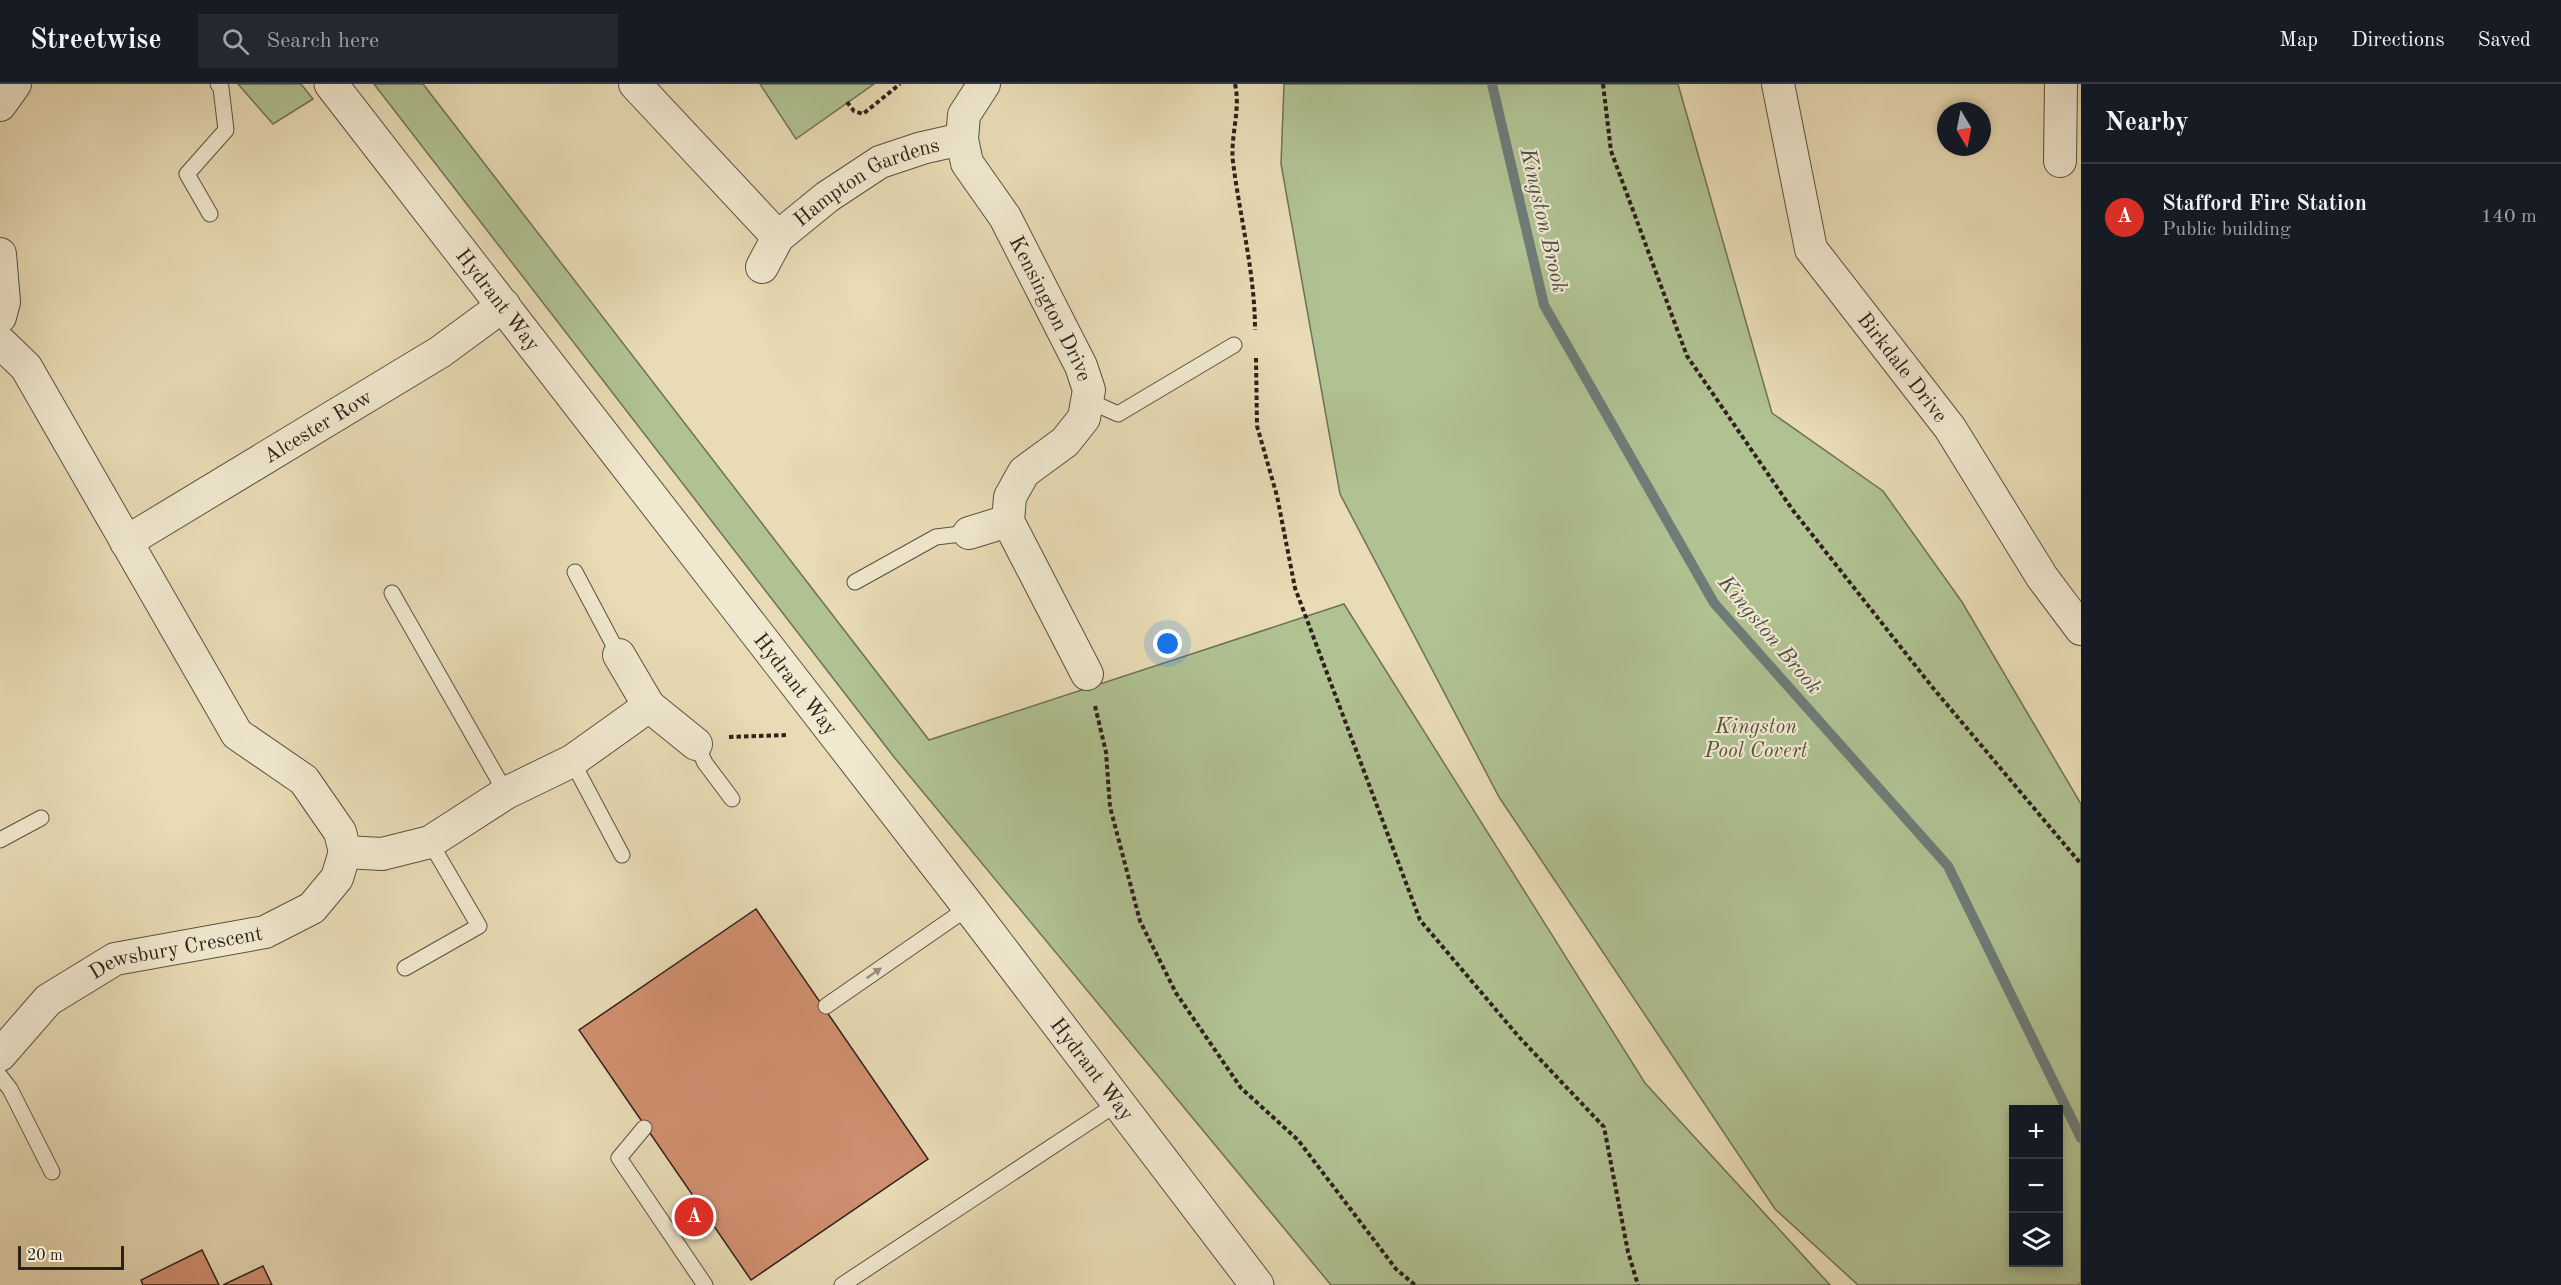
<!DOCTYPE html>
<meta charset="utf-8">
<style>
body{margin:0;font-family:"Old Standard TT",serif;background:#242831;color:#f1f3f6}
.controls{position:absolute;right:18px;bottom:18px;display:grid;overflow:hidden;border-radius:0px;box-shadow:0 3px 9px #0003}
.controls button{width:54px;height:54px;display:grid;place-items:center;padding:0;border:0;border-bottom:2px solid #363941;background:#171b24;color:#f1f3f6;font:30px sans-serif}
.compass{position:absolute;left:1937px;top:18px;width:54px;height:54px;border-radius:50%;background:#171b24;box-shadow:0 3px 9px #0003;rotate:170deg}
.scale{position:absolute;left:18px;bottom:15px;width:106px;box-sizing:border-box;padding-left:6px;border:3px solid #2e211a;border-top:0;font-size:16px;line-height:21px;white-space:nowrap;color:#2e211a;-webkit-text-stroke:4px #f0e8cf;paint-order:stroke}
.you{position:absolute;left:1168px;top:560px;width:21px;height:21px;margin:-15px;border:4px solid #fff;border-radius:50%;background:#1a73e8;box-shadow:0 0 0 9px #1a73e833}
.badge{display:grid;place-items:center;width:39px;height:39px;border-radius:50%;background:#d93025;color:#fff;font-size:20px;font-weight:700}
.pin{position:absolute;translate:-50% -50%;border:3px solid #fff;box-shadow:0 2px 6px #0006}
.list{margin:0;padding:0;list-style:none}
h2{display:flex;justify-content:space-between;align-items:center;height:78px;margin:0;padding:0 24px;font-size:26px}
h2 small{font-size:20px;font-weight:400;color:#9ea1a6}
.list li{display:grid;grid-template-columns:39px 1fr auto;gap:18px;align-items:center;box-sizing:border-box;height:108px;padding:0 24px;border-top:2px solid #363941}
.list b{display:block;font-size:22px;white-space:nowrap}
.list p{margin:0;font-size:20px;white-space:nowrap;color:#9ea1a6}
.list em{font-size:20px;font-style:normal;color:#9ea1a6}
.icon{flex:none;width:33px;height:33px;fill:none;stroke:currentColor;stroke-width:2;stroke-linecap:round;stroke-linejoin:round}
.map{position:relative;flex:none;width:2081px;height:1201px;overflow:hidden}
header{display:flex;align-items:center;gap:36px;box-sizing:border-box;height:84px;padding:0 30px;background:#171b24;border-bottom:2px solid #363941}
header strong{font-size:28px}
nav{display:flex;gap:33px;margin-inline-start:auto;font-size:21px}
.search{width:420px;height:54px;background:#242831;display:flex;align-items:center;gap:15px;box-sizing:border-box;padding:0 21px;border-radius:0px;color:#9ea1a6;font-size:22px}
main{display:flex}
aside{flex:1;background:#171b24}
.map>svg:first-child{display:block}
.green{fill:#b0c192;stroke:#6f7156;stroke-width:1.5;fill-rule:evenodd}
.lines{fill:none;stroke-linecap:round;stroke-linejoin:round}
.stream{stroke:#6e7c78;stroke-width:10}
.building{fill:#d08f70;stroke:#2e211a;stroke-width:1.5}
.service-casing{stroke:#5c5041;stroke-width:17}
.minor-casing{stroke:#5c5041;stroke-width:34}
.tertiary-casing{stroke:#5c5041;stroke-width:35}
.path{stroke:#2e211a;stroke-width:4;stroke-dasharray:4.5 3;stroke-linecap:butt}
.service{stroke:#f0e8cf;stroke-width:15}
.minor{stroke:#f0e8cf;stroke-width:32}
.tertiary{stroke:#f0e8cf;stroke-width:33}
.oneway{fill:#998e7e}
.labels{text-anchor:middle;stroke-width:4.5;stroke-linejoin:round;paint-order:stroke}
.street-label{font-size:21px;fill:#2e211a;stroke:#f0e8cf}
.park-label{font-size:21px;font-style:italic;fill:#55513e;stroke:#f0e8cf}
.water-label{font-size:22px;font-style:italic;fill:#4e4f49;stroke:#f0e8cf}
</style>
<header>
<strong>Streetwise</strong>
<div class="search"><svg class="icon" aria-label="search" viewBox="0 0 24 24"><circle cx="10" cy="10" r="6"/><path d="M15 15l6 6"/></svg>Search here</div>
<nav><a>Map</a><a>Directions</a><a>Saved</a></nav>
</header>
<main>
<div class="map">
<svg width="2081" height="1201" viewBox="0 0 2081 1201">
<rect width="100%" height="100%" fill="#e8dbb5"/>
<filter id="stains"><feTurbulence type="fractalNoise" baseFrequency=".00333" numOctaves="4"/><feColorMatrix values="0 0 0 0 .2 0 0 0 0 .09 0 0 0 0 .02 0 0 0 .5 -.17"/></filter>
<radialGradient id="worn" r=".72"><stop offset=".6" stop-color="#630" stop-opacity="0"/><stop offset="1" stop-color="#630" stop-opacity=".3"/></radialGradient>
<path class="green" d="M238 0H301L313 15 273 40Z
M374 0H423L929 656 1344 520 1645 999 1830 1201H1331L894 673Z
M760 0H874L796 55Z
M1284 0H1678L1772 329 1883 407 1962 518 2081 720V1199L2077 1201H1858L1775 1125 1499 713 1340 410 1281 80ZM2014 1026H2058V1178H2014Z"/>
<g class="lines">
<path class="stream" d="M1492 0 1544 221 1714 519 1948 782 2081 1054"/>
</g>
<path class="building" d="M756 825 928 1075 751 1196 579 946Z
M202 1166 219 1201H143L141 1196Z
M263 1182 272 1201H223Z"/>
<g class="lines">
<g class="service-casing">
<path id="service" d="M210 130 187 90 226 46 221 4 218 0
M1087 316 1118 330 1234 261
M575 488 619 571
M855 498 936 453 969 449
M392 509 506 709
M696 660 705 679 732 715
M572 677 622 771
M0 756 41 734
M405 884 479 842 430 758
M826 922 969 823
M0 992 10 1005 52 1088
M644 1044 619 1074 705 1201
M842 1201 1118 1019"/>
</g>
<g class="minor-casing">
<g id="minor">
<path d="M635 0 778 153"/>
<path id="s1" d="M984 0 964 31 962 55 967 79 1005 133 1081 282 1089 306 1084 334 1065 358 1024 388 1010 413 1008 437 1087 590"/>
<path id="s2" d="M1778 0 1811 165 1950 344 2042 493 2081 545"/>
<path d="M0 21 15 0"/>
<path d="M2060 77 2061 0"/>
<path d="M0 170 4 218 0 233"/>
<path id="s3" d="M762 183 778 153 827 113 880 78 922 64 962 55"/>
<path d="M0 258 26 283 237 650 304 696 340 748 345 768"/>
<path d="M969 449 1008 437"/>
<path id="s4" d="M126 458 440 268 504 221"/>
<path d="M619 571 649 622"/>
<path d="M345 768 382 770 430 758 506 709 572 677 649 622 696 660"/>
<path id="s5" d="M0 971 48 916 115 875 265 848 312 824 337 794 345 768"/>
</g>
</g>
<g class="tertiary-casing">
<g id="tertiary">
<path id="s6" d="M331 0 969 823 1257 1201"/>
</g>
</g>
<path class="path" d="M1235 0C1241 26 1230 52 1233 78 1240 134 1255 189 1255 246
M1603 0 1611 67 1687 272 1792 425 1933 604 2081 780
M847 18 854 27 863 30 900 0
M1256 274 1257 342 1277 412 1295 504 1420 836 1519 953 1604 1043 1628 1168 1638 1201
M1095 622 1106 668 1110 723 1140 837 1176 909 1241 1004 1298 1056 1396 1185 1415 1201
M729 653 788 651"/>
<use href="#service" class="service"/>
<use href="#minor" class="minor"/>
<use href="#tertiary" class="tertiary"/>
</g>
<defs><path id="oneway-solid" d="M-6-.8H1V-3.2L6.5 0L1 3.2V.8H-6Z" transform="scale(1.5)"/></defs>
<use class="oneway" href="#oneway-solid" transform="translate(874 889) rotate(-35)"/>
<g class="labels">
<g class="street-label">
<text dy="7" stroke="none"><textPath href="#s3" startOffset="140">Hampton Gardens</textPath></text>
<text dy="7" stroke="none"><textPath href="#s6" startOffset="273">Hydrant Way</textPath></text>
<text dy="7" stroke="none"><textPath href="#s1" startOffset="254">Kensington Drive</textPath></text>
<text dy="7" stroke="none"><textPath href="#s2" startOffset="318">Birkdale Drive</textPath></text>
<text dy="7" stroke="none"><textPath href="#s4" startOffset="224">Alcester Row</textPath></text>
<text dy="7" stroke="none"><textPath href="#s6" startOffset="759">Hydrant Way</textPath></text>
<text dy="7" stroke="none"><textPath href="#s5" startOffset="212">Dewsbury Crescent</textPath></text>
<text dy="7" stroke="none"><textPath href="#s6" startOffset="1245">Hydrant Way</textPath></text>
</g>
<g class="park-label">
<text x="1756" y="649">Kingston<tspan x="1756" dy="24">Pool Covert</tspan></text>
</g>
<g class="water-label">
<text transform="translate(1545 136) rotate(77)" y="8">Kingston Brook</text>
<text transform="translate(1771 550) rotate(50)" y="8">Kingston Brook</text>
</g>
</g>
<rect width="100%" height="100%" filter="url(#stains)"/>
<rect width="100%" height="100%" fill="url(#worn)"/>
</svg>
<div class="controls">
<button>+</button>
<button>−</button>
<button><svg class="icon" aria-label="layers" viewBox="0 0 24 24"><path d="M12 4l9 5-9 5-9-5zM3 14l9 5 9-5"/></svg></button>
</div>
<svg class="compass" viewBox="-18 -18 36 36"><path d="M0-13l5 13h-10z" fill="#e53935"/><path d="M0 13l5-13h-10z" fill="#9ea1a6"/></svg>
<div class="scale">20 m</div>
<div class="you"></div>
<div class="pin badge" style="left:694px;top:1133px">A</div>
</div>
<aside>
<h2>Nearby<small></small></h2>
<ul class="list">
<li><span class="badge">A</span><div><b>Stafford Fire Station</b><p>Public building</p></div><em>140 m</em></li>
</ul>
</aside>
</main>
